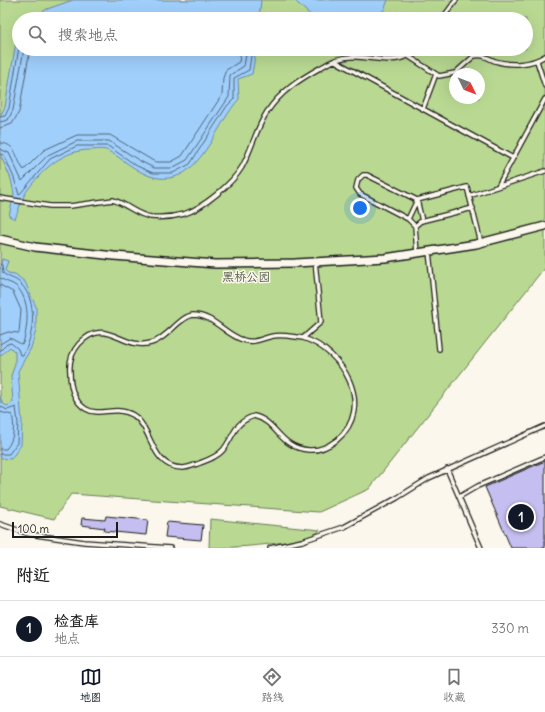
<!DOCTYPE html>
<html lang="zh">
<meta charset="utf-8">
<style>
body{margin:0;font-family:Delius,"LXGW WenKai TC",sans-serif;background:#f2f2f2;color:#222}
.compass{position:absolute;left:449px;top:68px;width:36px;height:36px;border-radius:50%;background:#fff;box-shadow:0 4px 16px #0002;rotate:133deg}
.scale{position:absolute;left:12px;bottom:10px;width:106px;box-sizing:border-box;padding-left:4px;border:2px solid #1c1c1c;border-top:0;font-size:11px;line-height:14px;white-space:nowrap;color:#1c1c1c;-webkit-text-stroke:3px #fbf7ec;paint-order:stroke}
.you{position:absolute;left:360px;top:208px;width:14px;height:14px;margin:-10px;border:3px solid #fff;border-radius:50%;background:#1a73e8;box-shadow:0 0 0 6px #1a73e833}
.badge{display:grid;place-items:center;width:26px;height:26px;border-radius:50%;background:#111827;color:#fff;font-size:13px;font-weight:700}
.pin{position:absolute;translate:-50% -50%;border:2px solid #fff;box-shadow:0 1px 4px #0006}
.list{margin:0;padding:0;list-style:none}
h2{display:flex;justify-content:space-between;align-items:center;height:52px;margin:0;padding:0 16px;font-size:17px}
h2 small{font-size:13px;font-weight:400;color:#767676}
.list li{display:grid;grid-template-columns:26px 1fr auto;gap:12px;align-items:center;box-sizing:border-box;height:56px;padding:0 16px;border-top:1px solid #e0e0e0}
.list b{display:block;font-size:15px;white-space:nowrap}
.list p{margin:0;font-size:13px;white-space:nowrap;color:#767676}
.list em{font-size:13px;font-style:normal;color:#767676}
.icon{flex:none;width:22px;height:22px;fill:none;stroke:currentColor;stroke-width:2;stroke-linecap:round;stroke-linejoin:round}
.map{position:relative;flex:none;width:545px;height:548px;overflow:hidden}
.search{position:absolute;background:#fff;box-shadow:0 4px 16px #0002;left:12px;right:12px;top:12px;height:44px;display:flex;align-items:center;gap:10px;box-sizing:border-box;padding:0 14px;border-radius:22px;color:#767676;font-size:15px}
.sheet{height:108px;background:#fff}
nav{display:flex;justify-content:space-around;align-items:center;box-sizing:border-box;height:56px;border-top:1px solid #e0e0e0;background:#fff;font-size:11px;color:#767676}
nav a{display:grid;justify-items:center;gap:2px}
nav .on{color:#111827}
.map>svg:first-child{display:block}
.green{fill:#b9d992;stroke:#6a7a57;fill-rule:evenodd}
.water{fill:#a0cffc;stroke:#6b87a2}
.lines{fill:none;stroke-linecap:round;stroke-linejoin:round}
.shore{stroke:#516476;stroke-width:1}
.building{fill:#c5bef0;stroke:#1c1c1c}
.lane-casing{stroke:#1c1c1c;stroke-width:6}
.street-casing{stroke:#1c1c1c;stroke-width:10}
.lane{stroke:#fbf7ec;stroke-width:3.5}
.street{stroke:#fbf7ec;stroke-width:7}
.labels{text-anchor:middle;stroke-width:3;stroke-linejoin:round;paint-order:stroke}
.park-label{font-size:12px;fill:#4b553f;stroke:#fbf7ec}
</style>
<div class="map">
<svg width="545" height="548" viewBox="0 0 545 548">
<rect width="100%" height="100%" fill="#fbf7ec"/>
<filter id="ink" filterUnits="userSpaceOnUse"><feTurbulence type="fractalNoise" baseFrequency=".025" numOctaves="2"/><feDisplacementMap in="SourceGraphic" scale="8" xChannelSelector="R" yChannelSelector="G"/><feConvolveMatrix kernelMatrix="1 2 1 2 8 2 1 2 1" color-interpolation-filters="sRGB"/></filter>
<g filter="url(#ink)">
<path class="green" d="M0 0H545V267L369 489 319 512 71 494 54 519 0 506ZM19 19H526V49H19ZM455 74H479V98H455Z
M210 519 320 530C310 544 228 548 209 548Z"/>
<path class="water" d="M73 0H261L259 19H31L47 9Z
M291 0H388L384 10 371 19H315L295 1Z
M19 33V49H256L252 74 238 79 239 99C219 121 203 170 174 177 147 184 129 162 108 151 104 148 96 150 90 150 64 150 44 168 29 188 22 197 19 209 15 219L9 216 14 194 11 179 0 154V116L5 107 17 36Z
M2 259 8 261 5 270 8 273 15 274 25 282 36 307V330L31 348 18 371 22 423 21 445 11 459 1 458 0 456V395L2 403 7 406 13 402 11 376 15 364V352L10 347 0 356V270Z"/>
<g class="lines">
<path class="shore" d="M0 117 5 116 9 108 19 47
M0 122 8 120 13 110 24 49
M0 128 12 124 19 112 30 49
M0 143C17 143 16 160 24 170L44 150 77 135H110L155 162H171L182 156 222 95 223 78 226 70 239 62 241 49
M0 149 9 153 22 181 48 155 77 141H109L140 161 154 168H172L187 160 229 97 230 75 244 66 247 49
M0 154 4 155 14 178 19 195 50 159 77 146H108L137 166 153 173H173L190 164 227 106 234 99V78L249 70 252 49
M0 264 2 265 3 273C8 278 16 278 21 284 38 302 34 336 23 355H20L18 349 11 343 7 344 0 351
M0 278C5 282 11 282 16 286 31 300 28 326 23 343L21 344 10 338 0 344
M0 285 13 292 21 310 19 333 8 332 0 335
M0 406 7 410 16 407 18 423 17 443 9 454H0
M0 412 12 415C15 426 14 440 6 449H0"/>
</g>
<path class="building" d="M545 461V548H511L485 487Z
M106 516 148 520 146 535 104 531 105 528 81 525 82 518 105 520Z
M167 522 203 525 201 540 165 537Z"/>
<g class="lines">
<g class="lane-casing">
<path id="lane" d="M442 19 456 0
M389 49 399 55 408 56 439 76 455 73 474 56C483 54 487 58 495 61 510 66 531 65 545 56
M335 61 513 158
M537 61 545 86
M423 109 436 74
M498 186 545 99
M469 196 545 171
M0 198 50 206H70L113 200C127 204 136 215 151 217 162 218 173 217 184 214 203 208 232 184 242 167 252 149 256 129 267 112 280 92 300 79 320 68 331 61 345 56 357 57 381 58 398 66 418 49
M417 200 422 221
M408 219 417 200
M415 226 408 219 360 194 356 188 358 180 363 175H367L417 200 467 187 481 243
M429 251 439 349
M417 253 415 226 421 221 473 208
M303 338C343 350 376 407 337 440 329 446 320 451 309 450 279 448 277 421 254 416 233 423 235 435 223 450 217 457 208 460 200 463 194 465 188 468 182 468 150 467 153 428 133 415 117 405 99 417 86 409 73 401 70 386 70 372 69 362 72 352 79 344 106 315 122 351 151 343 167 339 180 316 193 315 214 315 225 335 243 340 254 344 262 338 273 336 282 334 293 337 303 338L321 322 315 261
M447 469 481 548
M459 497 478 486 545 457
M0 524 29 534 84 542 170 548
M270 548 302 541 344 527 397 498 429 478 545 426"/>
</g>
<g class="street-casing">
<path id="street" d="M0 239 35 247 114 256 215 264 295 263 385 258 476 244 545 226"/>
</g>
<use href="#lane" class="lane"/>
<use href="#street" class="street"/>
</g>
</g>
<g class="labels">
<g class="park-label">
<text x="246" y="281">黑桥公园</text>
</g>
</g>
</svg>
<svg class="compass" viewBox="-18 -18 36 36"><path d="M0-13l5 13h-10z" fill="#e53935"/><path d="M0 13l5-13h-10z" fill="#767676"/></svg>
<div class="scale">100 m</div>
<div class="you"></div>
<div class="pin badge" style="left:521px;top:517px">1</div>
<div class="search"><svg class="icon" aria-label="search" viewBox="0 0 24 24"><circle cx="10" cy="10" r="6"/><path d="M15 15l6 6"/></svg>搜索地点</div>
</div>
<section class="sheet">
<h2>附近<small></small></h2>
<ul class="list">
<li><span class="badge">1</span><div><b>检查库</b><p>地点</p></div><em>330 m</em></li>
</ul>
</section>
<nav>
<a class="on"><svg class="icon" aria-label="map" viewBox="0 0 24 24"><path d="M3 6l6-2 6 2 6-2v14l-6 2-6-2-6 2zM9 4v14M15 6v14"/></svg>地图</a>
<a><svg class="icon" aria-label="directions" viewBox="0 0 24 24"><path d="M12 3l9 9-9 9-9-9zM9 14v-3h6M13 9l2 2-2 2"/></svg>路线</a>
<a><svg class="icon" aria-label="saved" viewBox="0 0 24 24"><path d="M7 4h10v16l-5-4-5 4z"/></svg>收藏</a>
</nav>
